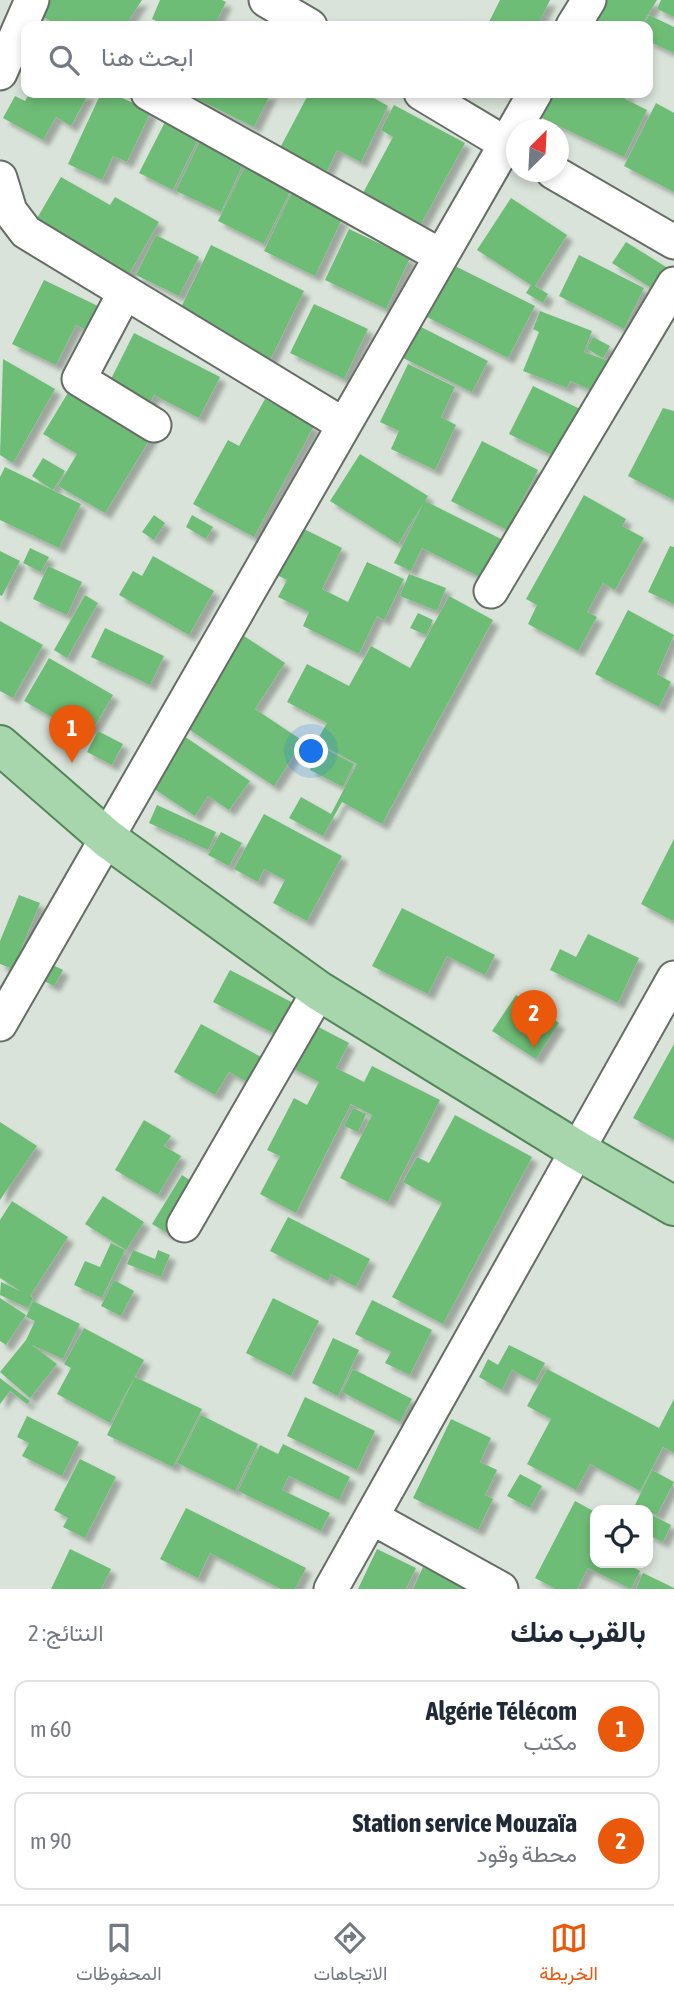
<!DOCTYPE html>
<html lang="ar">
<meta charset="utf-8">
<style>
body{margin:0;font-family:"Asap Condensed",Vazirmatn,sans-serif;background:#f6f6f7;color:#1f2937;direction:rtl}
.controls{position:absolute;right:21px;bottom:21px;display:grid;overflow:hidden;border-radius:14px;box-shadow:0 4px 10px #0003}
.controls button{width:63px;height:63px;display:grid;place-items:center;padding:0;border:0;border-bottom:2px solid #e0e1e3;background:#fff;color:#1f2937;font:35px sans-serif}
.compass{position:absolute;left:506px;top:119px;width:63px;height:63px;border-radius:50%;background:#fff;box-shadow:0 4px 10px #0003;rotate:24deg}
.you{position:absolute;left:312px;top:752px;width:24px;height:24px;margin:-18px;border:5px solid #fff;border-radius:50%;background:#1a73e8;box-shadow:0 0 0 10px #1a73e833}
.badge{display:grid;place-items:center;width:46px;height:46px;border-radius:50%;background:#ea580c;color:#fff;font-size:23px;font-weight:700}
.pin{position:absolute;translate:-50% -58px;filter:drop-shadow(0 2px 4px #0008)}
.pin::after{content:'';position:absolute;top:37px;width:24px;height:21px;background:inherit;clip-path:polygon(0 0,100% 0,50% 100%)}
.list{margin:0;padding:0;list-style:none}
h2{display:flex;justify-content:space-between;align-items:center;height:91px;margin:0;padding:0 28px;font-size:30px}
h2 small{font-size:23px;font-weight:400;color:#747a83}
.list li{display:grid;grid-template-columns:46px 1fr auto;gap:21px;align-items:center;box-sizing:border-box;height:98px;margin:0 14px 14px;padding:0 14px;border:2px solid #e0e1e3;border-radius:14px}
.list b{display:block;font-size:26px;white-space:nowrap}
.list p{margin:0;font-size:23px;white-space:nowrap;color:#747a83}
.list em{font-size:23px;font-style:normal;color:#747a83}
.icon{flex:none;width:38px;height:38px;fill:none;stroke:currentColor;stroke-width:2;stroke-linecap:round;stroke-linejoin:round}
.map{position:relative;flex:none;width:674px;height:1589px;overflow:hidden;direction:ltr}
.search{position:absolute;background:#fff;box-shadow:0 4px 10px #0003;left:21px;right:21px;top:21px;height:77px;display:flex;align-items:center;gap:18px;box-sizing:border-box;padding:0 24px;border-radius:14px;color:#747a83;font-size:26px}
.sheet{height:315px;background:#fff}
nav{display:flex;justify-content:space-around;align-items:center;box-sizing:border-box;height:98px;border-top:2px solid #e0e1e3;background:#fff;font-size:19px;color:#747a83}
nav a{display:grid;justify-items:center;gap:4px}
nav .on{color:#ea580c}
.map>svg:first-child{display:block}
.building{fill:#6ebd76;filter:url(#shadow)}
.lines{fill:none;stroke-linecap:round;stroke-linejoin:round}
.street-casing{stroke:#656e65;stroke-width:37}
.primary-casing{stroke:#528657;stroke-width:42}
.street{stroke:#fff;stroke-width:33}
.primary{stroke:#a7d6ac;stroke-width:38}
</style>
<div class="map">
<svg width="674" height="1589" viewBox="0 0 674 1589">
<defs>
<filter id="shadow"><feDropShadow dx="6" dy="6" stdDeviation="2" flood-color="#0004"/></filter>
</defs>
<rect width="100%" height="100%" fill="#d9e3d9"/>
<path class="building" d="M39 0H142L125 26H58L33 10Z
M160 0H222L226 2 214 26H167L152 19Z
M500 0H550L537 26H487Z
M599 0H657L641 26H603L588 18Z
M661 0H674V17L657 9Z
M649 15 674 27V53L648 41V26H644Z
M30 93H89L71 126 56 117 43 140 3 118 15 96 25 101Z
M101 93H111L151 111 127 162 113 156 102 180 68 164Z
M195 93H271L254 127 193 97Z
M309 93H365L388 106 361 162 337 150 327 171 280 148Z
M552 93H629L625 99 647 110 624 157 540 117Z
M656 103 674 113V192L624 166Z
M394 105 465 143 421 224 363 193 393 137 381 130Z
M166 120 199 137 173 190 139 173Z
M201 139 245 160 221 212 176 191Z
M245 167 291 190 264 244 218 221Z
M61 177 110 205 115 197 159 222 129 274 36 220Z
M291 194 342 219 315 276 264 251Z
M511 198 567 235 535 286 548 294 543 303 526 293 531 285 477 250Z
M349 229 410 258 386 309 325 280Z
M156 235 199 257 179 296 136 275Z
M626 242 666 267 653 289 612 263Z
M211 245 304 291 270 360 175 320Z
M579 255 644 288 624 329 559 296Z
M451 264 535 306 508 358 425 316Z
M44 280 104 309 92 333 76 325 56 365 12 344Z
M314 304 368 329 344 379 290 353Z
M540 311 592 331 584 352 611 362 599 393 570 381 567 388 523 371 539 332 533 329Z
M419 326 488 361 472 392 403 358Z
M134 333 220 377 199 418 154 395 149 405 108 385Z
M593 337 610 346 603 358 587 349Z
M3 359 55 389 13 463 0 455Z
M408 364 455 387 441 417 456 425 435 470 391 449 399 431 380 422Z
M72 386 153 434 105 513 58 486 77 454 43 434Z
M533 386 582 410 558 458 509 434Z
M265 399 314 426 254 537 193 504 228 440 239 446Z
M663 408 674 411V500L628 476Z
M482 441 538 470 507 530 451 501Z
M360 454 428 496 425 501 505 541 486 580 422 548 411 571 394 563 423 504 398 544 330 501Z
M43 458 65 471 53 490 32 476Z
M5 467 81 504 59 548 0 520V477Z
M584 495 626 519 622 526 644 538 615 590 603 583 587 612 597 617 578 651 528 624 537 605 526 599Z
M154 515 165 523 154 540 142 532Z
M192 515 213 527 206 539 186 527Z
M302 528 342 548 322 589 348 602 367 562 404 579 384 620 377 616 359 654 303 626 309 612 278 597 287 580 277 575Z
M670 546 674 547V604L648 592Z
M30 548 49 557 41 572 23 563Z
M0 551 20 561 2 596 0 595Z
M153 556 214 591 189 635 119 595 133 571 142 576Z
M48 566 82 582 67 615 33 599Z
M409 574 446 588 437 611 400 596Z
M85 595 98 603 67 658 54 650Z
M449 596 493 620 382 824 342 802 323 836 289 818 301 797 331 814 357 764 316 742 327 723 287 702 307 664 349 686 371 646 410 668Z
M628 610 674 635 657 674 671 682 659 707 595 674Z
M418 613 433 620 426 635 410 628Z
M0 621 43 645 13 698 0 691Z
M105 628 164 656 150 685 91 657Z
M244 636 285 663 255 709 303 741 274 786 184 726Z
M49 658 113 695 92 731 78 723 74 730 24 701Z
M98 731 123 744 112 765 87 752Z
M184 736 250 781 229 810 208 796 195 816 150 786Z
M310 741 354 764 343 787 310 770 315 759 304 754Z
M157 805 216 832 208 850 149 823Z
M264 814 342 856 307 921 273 903 285 880 264 869 258 882 234 869Z
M221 832 242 843 229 866 208 855Z
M674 839V919L673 921 641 904Z
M19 895 40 903 13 969 0 964V941Z
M402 908 495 955 485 975 447 956 428 994 372 966Z
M588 934 639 958 618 1003 550 970 560 949 576 957Z
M51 964 63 970 54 986 42 980Z
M230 970 295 1004 279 1036 213 1002Z
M516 995 559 1023 536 1059 492 1031Z
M305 1020 349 1043 336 1068 364 1082 372 1066 440 1100 388 1202 340 1178 372 1115 351 1104 296 1213 260 1194 280 1156 267 1150 294 1098 307 1105 319 1082 283 1063Z
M201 1024 261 1057 247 1082 229 1072 215 1095 174 1072Z
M674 1044V1140L633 1118Z
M353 1108 366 1114 358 1132 344 1126Z
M455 1115 532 1157 443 1324 392 1297 442 1203 403 1182 417 1157 429 1163Z
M144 1120 171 1136 164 1146 181 1156 158 1195 115 1170Z
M0 1122 37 1146 0 1200Z
M182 1175 199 1186 169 1234 152 1224Z
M103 1196 144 1222 126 1250 85 1224Z
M12 1201 68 1237 30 1296 33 1298 28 1308 0 1295 1 1282 22 1292 0 1278V1220Z
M288 1217 370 1259 356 1287 331 1274 328 1281 270 1251Z
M111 1243 125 1250 102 1298 74 1285 85 1261 100 1267Z
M133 1250 155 1259 158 1250 170 1255 161 1277 127 1264Z
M114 1280 134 1291 121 1316 101 1306Z
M0 1298 26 1315 6 1345 0 1341Z
M273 1298 319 1321 291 1376 246 1353Z
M372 1300 432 1330 410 1375 385 1363 391 1352 355 1334Z
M33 1301 80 1324 63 1359 32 1345 57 1364 30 1398 0 1372 26 1340 35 1321 26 1317Z
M84 1328 144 1360 110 1423 57 1394 71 1368 64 1364Z
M333 1338 359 1350 338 1396 312 1383Z
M509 1345 545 1363 535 1382 512 1370 502 1390 479 1377 488 1359 498 1365Z
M353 1369 412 1399 400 1422 342 1392Z
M547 1369 659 1428 674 1399V1453L663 1447 640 1491 590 1464 576 1490 527 1464 551 1419 527 1406Z
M135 1377 202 1409 173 1467 107 1435Z
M0 1378 30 1401 27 1404 10 1391 0 1404Z
M305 1397 375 1431 357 1470 287 1436Z
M201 1415 258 1444 235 1491 177 1463Z
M27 1416 79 1442 62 1476 22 1456 29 1443 17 1437Z
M451 1419 491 1438 480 1462 497 1470 485 1495 493 1499 478 1530 413 1498Z
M283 1444 350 1477 339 1500 289 1476 282 1490 330 1513 321 1531 238 1491 260 1445 278 1454Z
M80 1459 116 1477 85 1538 63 1527 68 1518 54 1510Z
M652 1470 674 1482 657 1515 635 1505Z
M520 1474 542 1486 530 1508 507 1496Z
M575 1501 595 1512V1563H625L640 1571 631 1589 588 1568 577 1589H556L535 1578Z
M186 1508 306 1568 295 1589H281L210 1553 198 1578 160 1559Z
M648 1513 671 1525 663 1542 648 1535Z
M70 1549 111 1569 101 1589H51Z
M377 1549 416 1568 406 1589H358Z
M423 1567 468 1589H413Z
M643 1573 674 1588V1589H636Z"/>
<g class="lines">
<g class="street-casing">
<path id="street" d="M266 0 310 26
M573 26 589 0
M0 73 32 0
M148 93 441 256
M421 93 516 150
M553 172 674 242
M0 178 10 211 26 232 344 425
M124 294 79 379 154 425
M491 591 674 284
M0 1024 535 93
M184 1225 319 991
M373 1518 501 1589
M331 1589 674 978"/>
</g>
<g class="primary-casing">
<path id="primary" d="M0 745 108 839 319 991 577 1150 674 1206"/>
</g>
<use href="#street" class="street"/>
<use href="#primary" class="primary"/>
</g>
</svg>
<div class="controls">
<button><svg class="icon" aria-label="locate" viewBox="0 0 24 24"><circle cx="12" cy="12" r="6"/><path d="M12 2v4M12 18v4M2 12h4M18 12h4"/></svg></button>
</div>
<svg class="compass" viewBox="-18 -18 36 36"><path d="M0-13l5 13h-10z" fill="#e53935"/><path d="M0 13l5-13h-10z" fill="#747a83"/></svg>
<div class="you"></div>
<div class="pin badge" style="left:72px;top:763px">1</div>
<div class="pin badge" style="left:534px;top:1048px">2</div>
<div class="search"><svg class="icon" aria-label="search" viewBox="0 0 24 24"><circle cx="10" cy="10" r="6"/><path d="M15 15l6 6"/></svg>ابحث هنا</div>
</div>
<section class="sheet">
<h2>بالقرب منك<small>النتائج: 2</small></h2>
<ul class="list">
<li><span class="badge">1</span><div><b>Algérie Télécom</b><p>مكتب</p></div><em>60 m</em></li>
<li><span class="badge">2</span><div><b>Station service Mouzaïa</b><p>محطة وقود</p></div><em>90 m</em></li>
</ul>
</section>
<nav>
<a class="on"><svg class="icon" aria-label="map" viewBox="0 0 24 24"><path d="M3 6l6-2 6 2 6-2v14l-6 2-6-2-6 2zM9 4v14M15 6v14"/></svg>الخريطة</a>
<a><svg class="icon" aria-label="directions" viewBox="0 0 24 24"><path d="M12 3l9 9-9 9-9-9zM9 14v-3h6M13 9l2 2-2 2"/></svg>الاتجاهات</a>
<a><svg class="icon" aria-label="saved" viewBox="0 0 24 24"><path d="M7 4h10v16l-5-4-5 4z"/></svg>المحفوظات</a>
</nav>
